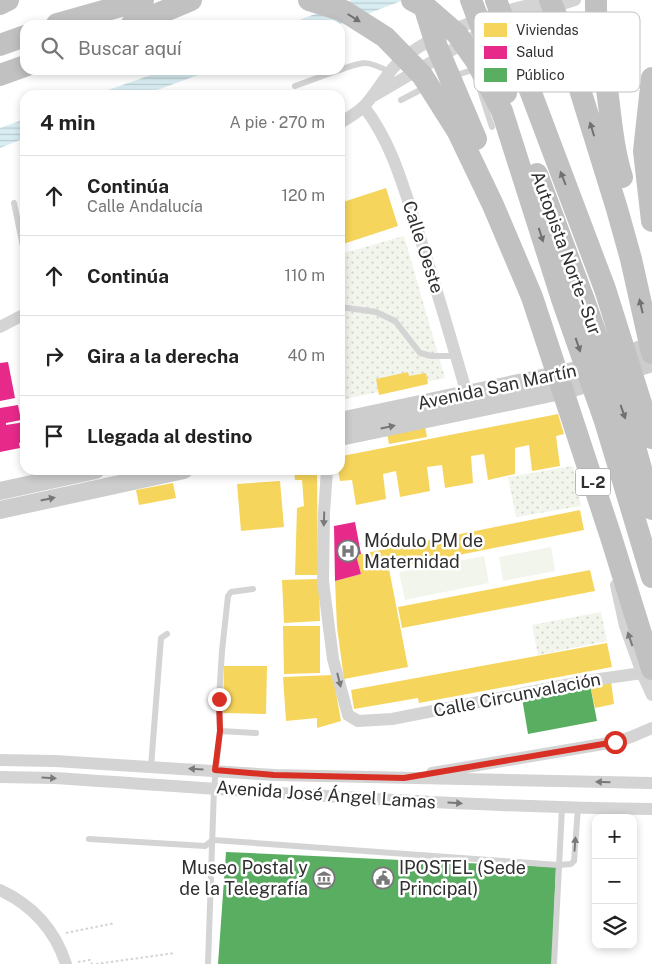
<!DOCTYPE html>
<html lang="es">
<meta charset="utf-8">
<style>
body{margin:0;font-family:"Public Sans",sans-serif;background:#f6f6f6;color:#222}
.controls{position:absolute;right:15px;bottom:15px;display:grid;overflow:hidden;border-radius:10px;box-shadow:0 2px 8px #0003}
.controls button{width:45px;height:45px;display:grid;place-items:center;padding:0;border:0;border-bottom:1px solid #e0e0e0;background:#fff;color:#222;font:25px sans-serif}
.stop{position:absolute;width:15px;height:15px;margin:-11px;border:4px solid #d93025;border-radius:50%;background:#fff}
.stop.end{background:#d93025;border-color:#fff;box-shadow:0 1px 5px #0008}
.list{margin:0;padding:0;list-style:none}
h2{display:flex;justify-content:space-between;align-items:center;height:65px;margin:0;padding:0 20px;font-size:21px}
h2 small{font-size:16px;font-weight:400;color:#767676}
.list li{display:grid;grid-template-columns:32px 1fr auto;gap:15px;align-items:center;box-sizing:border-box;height:80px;padding:0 20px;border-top:1px solid #e0e0e0}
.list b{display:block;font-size:19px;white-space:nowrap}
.list p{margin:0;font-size:16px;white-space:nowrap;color:#767676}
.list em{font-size:16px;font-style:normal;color:#767676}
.icon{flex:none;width:28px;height:28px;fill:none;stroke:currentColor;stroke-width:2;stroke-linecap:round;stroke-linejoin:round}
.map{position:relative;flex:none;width:652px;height:964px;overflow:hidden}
.search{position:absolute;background:#fff;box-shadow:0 2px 8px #0003;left:20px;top:20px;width:325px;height:55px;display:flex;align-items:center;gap:12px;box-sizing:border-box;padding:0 18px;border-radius:15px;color:#767676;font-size:19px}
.panel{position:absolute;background:#fff;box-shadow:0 2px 8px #0003;left:20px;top:90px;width:325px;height:385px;border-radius:15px}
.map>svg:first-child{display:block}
.park{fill:url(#park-dots)}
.pitch{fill:#f2f5ec}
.water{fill:url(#water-rules)}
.homes{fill:#f6d55c}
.health{fill:#e7298a}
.public{fill:#5aae61}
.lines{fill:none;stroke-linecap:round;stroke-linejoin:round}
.path{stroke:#d4d4d4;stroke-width:2;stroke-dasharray:2.5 2.5;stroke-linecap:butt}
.lane{stroke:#d4d4d4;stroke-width:6}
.street{stroke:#d4d4d4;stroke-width:12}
.secondary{stroke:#cdcdcd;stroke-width:18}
.highway{stroke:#c1c1c1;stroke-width:22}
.highway-bridge{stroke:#c1c1c1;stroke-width:22}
.oneway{fill:#717171}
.oneway2{fill:#767676}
.oneway3{fill:#797979}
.route{stroke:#d93025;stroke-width:6}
.labels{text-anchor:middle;stroke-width:5;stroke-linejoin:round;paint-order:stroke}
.shield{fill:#fff;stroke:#6d6d6d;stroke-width:1}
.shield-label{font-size:16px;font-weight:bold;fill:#2f2f2f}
.street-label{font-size:18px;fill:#2f2f2f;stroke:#fff}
.poi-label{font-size:18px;fill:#2f2f2f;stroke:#fff;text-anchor:start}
.key{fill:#fff;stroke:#c1c1c1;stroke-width:1}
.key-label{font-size:14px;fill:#2f2f2f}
</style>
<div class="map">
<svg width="652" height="964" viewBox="0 0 652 964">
<defs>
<pattern id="park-dots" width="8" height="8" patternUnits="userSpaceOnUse" patternTransform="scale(1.25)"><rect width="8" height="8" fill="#f2f5ec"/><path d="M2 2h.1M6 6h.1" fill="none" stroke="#d0d2cb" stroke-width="1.8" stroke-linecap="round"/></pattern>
<pattern id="water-rules" width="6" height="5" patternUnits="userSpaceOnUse" patternTransform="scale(1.25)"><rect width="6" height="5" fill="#d8edf2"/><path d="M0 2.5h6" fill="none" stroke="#baccd0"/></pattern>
</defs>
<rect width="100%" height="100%" fill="#fff"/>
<path class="park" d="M404 236 445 378 340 400V254Z
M573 466 581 506 516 517 508 477Z
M601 612 607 641 538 655 532 625Z"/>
<path class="pitch" d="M551 547 555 571 503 581 499 557Z
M484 556 489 583 405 600 399 572Z"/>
<path class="water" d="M352 0H404L338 25H286Z
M165 70H212L143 95H94Z
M25 119V138L0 148V128Z"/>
<path class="homes" d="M386 188 398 226 340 245V203Z
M408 372 409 376 426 373 428 384 379 395 376 379Z
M558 414 564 434 556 436 560 466 532 471 529 445 515 448V474L488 480 484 454 471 456 473 483 445 488 442 465 427 467 430 491 400 497 396 471 383 474 386 499 356 505 352 480 340 481 338 470H340V459L342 456Z
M425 426 427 437 389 444 387 433Z
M294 470H317L318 575H295L297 508 304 506 302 480H295Z
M280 481 284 527 241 531 237 484Z
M173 483 176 498 139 505 136 490Z
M580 510 584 530 389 569 408 667 344 679 337 627 335 581 361 574 356 555Z
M590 570 595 591 402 628 398 607Z
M319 579 320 621 284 623 282 580Z
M283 626H320V673L284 674Z
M607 643 612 667 419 703 418 698 354 709 351 690Z
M224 666H267L266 714 223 713Z
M333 675 341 721 317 728V718L286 721 283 677Z
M611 681 614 704 595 708 590 685Z"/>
<path class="health" d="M8 362 15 398 0 401V363Z
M18 405 21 420 6 423V425L25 422V442L19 443 20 448 0 452V408Z
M355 522 361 554 356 555 361 574 335 581 334 526Z"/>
<path class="public" d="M590 685 597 721 528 734 522 698Z
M226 852 556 867 552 964H218Z"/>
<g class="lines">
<path class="path" d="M66 933 115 923
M78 962 90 960 92 964
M96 964 175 953"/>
<path class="lane" d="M612 52 618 76
M521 55 622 24
M340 70C364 61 367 60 390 72
M454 76 475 69
M295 86 339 70
M507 88 569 69
M480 90 492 127
M401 100 426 87
M14 203 25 256
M340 307 376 312 395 321 420 353 432 356H456
M220 731 256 733
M151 767 161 638 167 634
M89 839 205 846 213 840 558 865 571 864 574 861 578 808
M208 964 214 788 220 731 219 699 222 651 228 596 231 592 253 589
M554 964 562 808"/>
<path class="street" d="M375 95 493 26 575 0
M364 107C390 140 402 182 415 222 434 279 450 336 467 394
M340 123C348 118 359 112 365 105 377 92 385 75 398 63 431 31 506 9 552 0
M0 327 25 314
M327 470 324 513 323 581 333 659 348 715 358 721 392 719 586 681 642 673 625 626 616 585
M642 673 652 695
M0 760 55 761 275 775 652 783
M432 773 615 742 631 737 652 728
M0 777 54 778C253 791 452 807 652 809
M0 890C32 905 55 930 66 964"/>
<path class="secondary" d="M340 421 566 373 615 359 652 345
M340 437 570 389 652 363
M0 491 96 470
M0 510 184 470"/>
<path class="highway" d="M0 4 8 0
M57 24 143 0
M131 25 191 0
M0 45 25 36
M0 75 25 66
M652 78 644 151 652 221"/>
<path class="highway-bridge" d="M309 0 344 11 385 37 422 75 458 132 493 205 532 297 611 537 652 669
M412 0 427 8 457 34 476 61 502 111 562 299 605 421 652 577
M471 0 506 93
M496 0 605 289 652 438
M550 0 560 25 617 209 631 259 652 353
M596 0C595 30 603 59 607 89 611 119 613 149 622 177
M424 6 437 47 476 139
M537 174 584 300 632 436 652 509"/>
</g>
<defs><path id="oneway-solid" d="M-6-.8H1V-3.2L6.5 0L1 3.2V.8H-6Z" transform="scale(1.25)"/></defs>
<g class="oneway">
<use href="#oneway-solid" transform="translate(354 18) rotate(32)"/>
<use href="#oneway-solid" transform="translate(592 129) rotate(-107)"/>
<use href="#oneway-solid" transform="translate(563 178) rotate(-111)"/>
<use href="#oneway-solid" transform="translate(541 235) rotate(72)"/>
<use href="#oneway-solid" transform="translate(641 306) rotate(-103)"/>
<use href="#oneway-solid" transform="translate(578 345) rotate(71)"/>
<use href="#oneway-solid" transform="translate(623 412) rotate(71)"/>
</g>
<g class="oneway2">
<use href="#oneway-solid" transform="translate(388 427) rotate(-12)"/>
<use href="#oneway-solid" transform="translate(48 499) rotate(-12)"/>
</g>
<g class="oneway3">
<use href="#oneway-solid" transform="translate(324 519) rotate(92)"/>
<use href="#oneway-solid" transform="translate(630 639) rotate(-109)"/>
<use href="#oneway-solid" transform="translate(339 680) rotate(76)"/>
<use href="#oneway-solid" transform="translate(196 769) rotate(-177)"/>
<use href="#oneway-solid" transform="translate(49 778) rotate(3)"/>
<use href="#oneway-solid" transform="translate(603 782) rotate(-179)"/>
<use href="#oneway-solid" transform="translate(455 803) rotate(3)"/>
<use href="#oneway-solid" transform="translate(575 844) rotate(-86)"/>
</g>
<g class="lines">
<path class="route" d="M219 699 220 731 215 770 274 775 404 778 615 742"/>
</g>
<defs>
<g id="hospital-ring" transform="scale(1.125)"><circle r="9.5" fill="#fff" stroke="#787878" stroke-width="1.5"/><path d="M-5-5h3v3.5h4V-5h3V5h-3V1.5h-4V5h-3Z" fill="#787878"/></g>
<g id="museum-ring" transform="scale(1.125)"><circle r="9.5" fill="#fff" stroke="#787878" stroke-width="1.5"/><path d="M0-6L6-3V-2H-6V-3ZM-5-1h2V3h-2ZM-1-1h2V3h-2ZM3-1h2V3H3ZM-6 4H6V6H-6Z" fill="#787878"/></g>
<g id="civic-ring" transform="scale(1.125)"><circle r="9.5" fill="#fff" stroke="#787878" stroke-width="1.5"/><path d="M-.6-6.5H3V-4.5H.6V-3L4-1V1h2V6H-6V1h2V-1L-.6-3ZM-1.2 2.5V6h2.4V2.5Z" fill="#787878"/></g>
</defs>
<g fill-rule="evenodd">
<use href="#hospital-ring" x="348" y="551"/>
<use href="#museum-ring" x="324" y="878"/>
<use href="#civic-ring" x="383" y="878"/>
</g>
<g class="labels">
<rect class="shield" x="575.5" y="468.5" width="35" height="27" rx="4"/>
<g class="shield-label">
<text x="593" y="488">L-2</text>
</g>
<g class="street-label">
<text transform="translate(423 247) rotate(72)" y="6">Calle Oeste</text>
<text transform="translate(566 253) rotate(70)" y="6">Autopista Norte - Sur</text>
<text transform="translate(497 387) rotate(-12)" y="6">Avenida San Martín</text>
<text transform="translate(517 695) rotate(-11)" y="6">Calle Circunvalación</text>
<text transform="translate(326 795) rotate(4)" y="6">Avenida José Ángel Lamas</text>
</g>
<g class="poi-label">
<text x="364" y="547">Módulo PM de<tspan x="364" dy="21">Maternidad</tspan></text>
<text x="308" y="874" text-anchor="end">Museo Postal y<tspan x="308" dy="21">de la Telegrafía</tspan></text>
<text x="399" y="874">IPOSTEL (Sede<tspan x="399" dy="21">Principal)</tspan></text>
</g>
</g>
<rect x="474" y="12" width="166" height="80" rx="8" class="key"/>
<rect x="484" y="23" width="23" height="14" fill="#f6d55c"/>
<rect x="484" y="46" width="23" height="13" fill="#e7298a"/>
<rect x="484" y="68" width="23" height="14" fill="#5aae61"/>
<g class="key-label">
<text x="516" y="35">Viviendas</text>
<text x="516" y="57">Salud</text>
<text x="516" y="80">Público</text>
</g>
</svg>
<div class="controls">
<button>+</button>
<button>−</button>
<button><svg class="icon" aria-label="layers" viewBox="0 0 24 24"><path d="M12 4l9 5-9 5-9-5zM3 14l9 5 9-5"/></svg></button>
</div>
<div class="stop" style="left:615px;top:742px"></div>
<div class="stop end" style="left:219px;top:699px"></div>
<div class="search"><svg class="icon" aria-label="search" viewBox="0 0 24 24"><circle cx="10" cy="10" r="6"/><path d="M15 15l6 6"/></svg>Buscar aquí</div>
<section class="panel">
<h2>4 min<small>A pie · 270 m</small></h2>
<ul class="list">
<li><svg class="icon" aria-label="ahead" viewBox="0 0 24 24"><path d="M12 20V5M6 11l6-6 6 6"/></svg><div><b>Continúa</b><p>Calle Andalucía</p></div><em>120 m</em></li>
<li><svg class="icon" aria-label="ahead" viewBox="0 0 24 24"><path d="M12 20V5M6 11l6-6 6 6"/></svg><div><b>Continúa</b></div><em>110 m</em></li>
<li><svg class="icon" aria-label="right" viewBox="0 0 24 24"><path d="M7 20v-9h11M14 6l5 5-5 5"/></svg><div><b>Gira a la derecha</b></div><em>40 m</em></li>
<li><svg class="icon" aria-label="arrive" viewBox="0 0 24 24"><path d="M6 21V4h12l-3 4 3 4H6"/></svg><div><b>Llegada al destino</b></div></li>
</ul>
</section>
</div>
